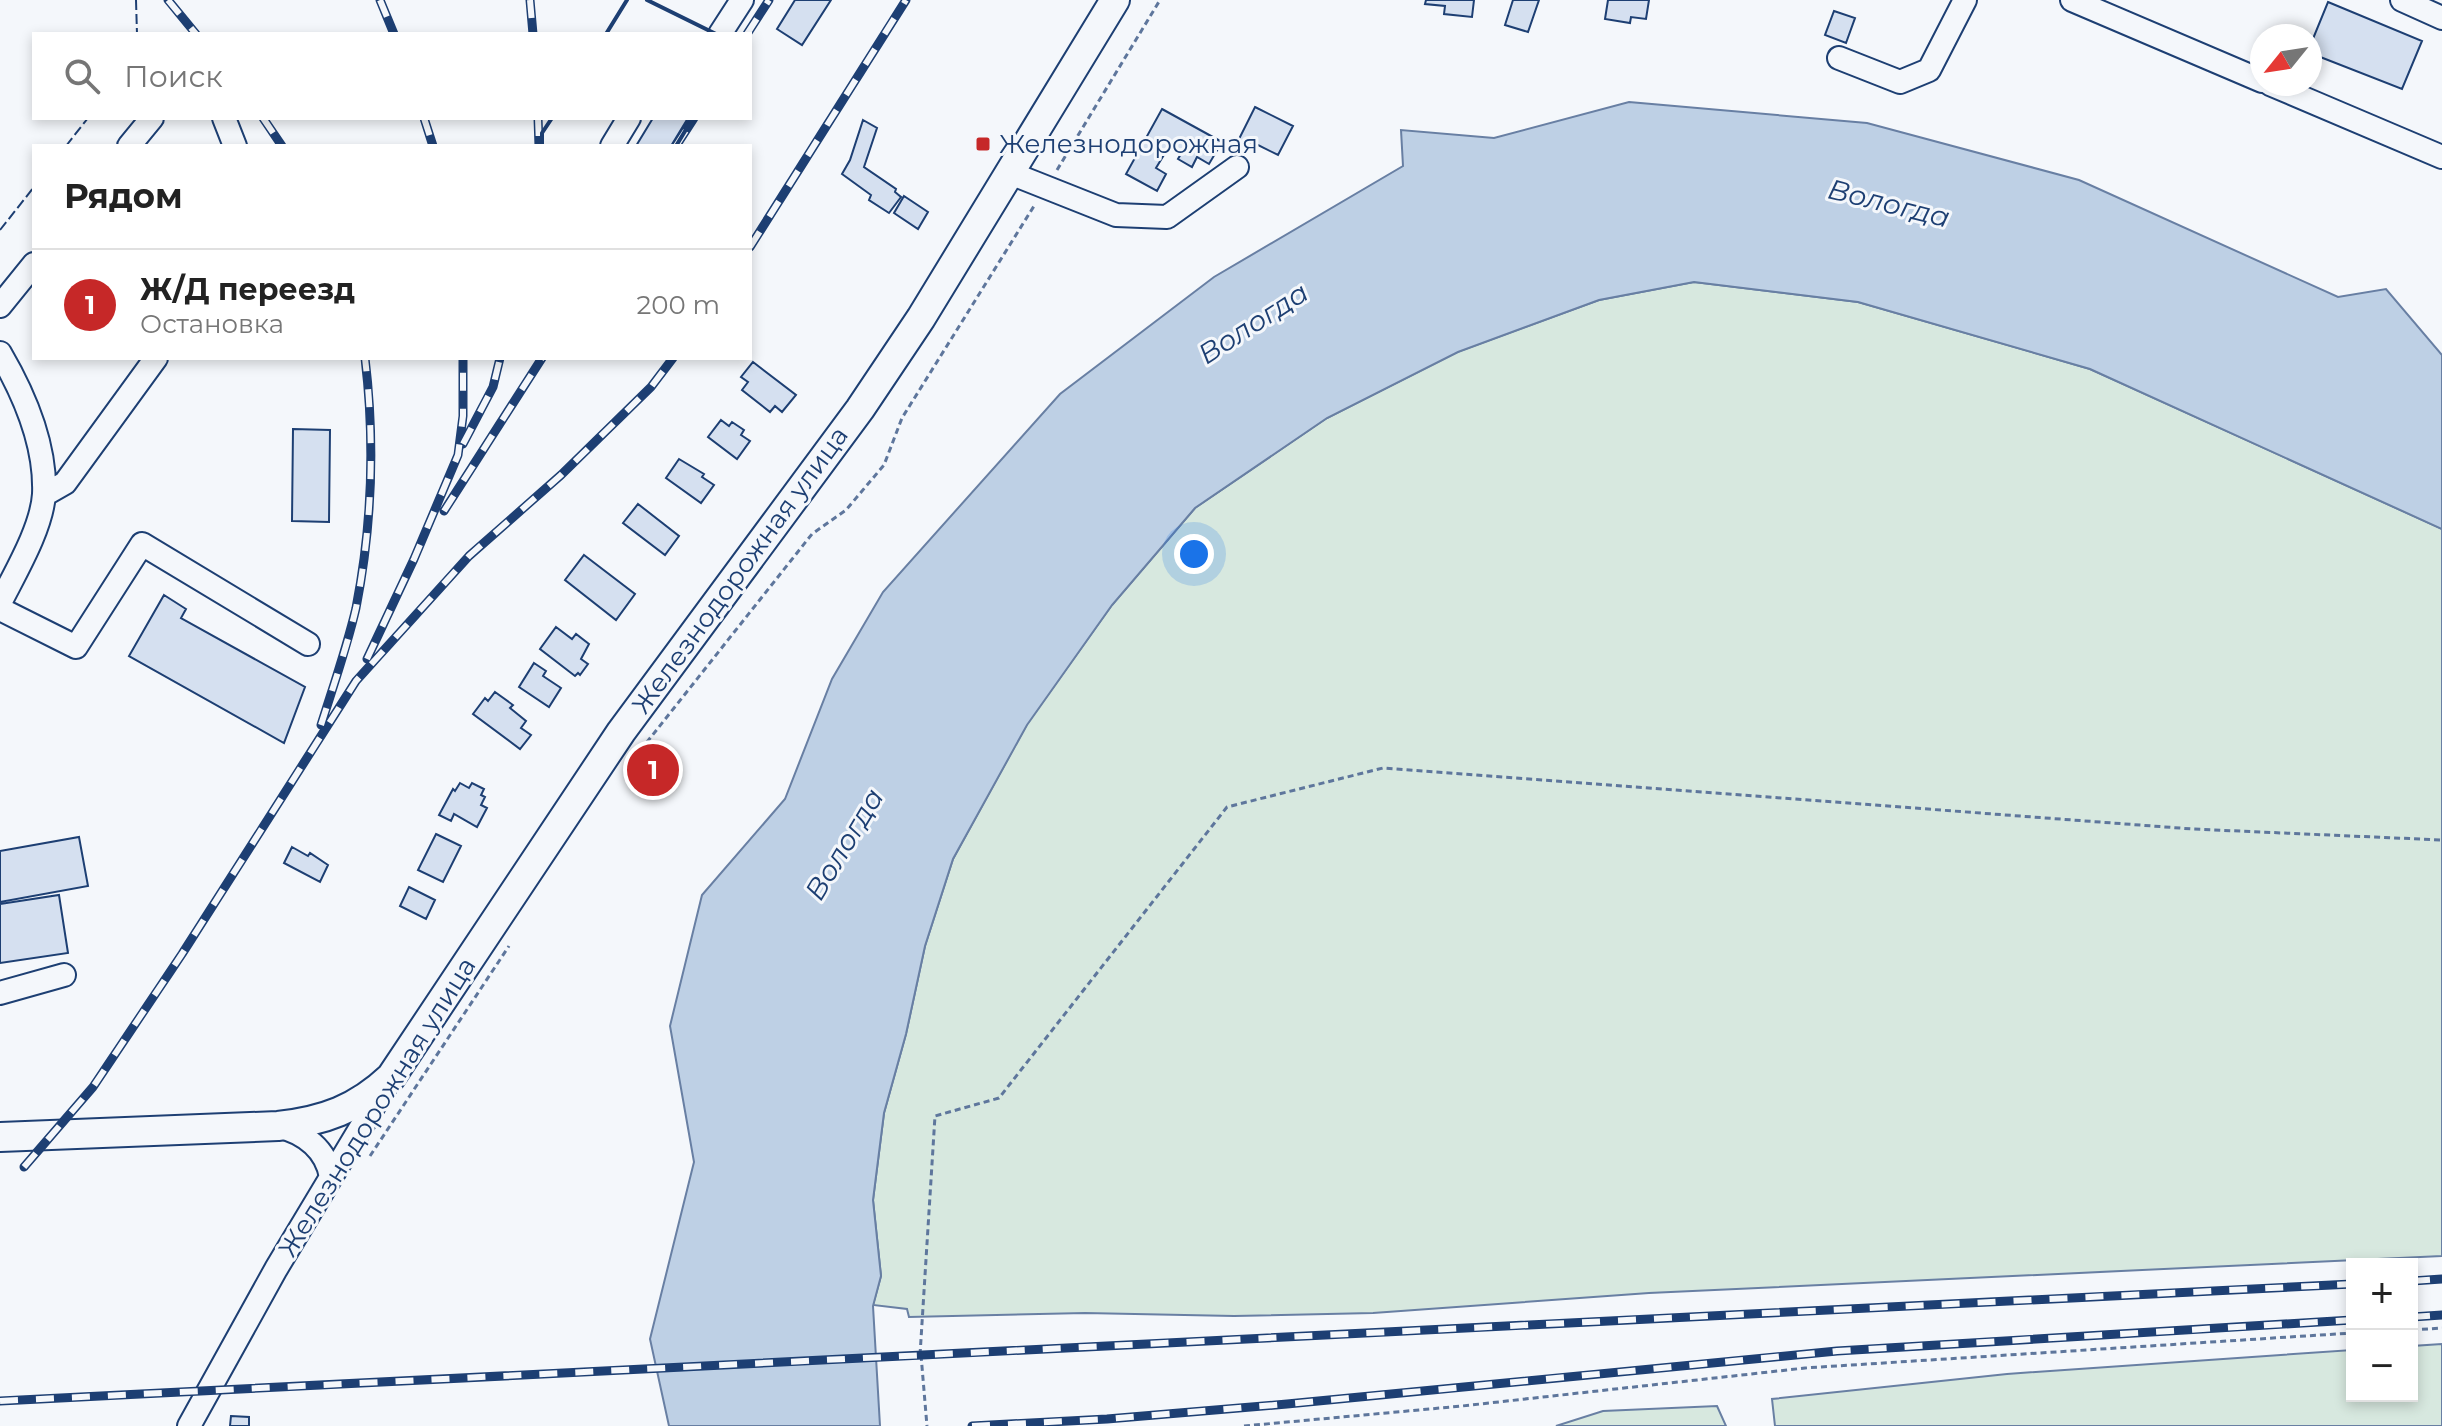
<!DOCTYPE html>
<html lang="ru">
<meta charset="utf-8">
<style>
body{margin:0;font-family:Montserrat,sans-serif;background:#f6f6f6;color:#222}
.controls{position:absolute;right:24px;bottom:24px;display:grid;overflow:hidden;border-radius:0px;box-shadow:0 4px 12px #0003}
.controls button{width:72px;height:72px;display:grid;place-items:center;padding:0;border:0;border-bottom:2px solid #e0e0e0;background:#fff;color:#222;font:40px sans-serif}
.compass{position:absolute;left:2250px;top:24px;width:72px;height:72px;border-radius:50%;background:#fff;box-shadow:0 4px 12px #0003;rotate:240deg}
.you{position:absolute;left:1194px;top:554px;width:28px;height:28px;margin:-20px;border:6px solid #fff;border-radius:50%;background:#1a73e8;box-shadow:0 0 0 12px #1a73e833}
.badge{display:grid;place-items:center;width:52px;height:52px;border-radius:50%;background:#c62828;color:#fff;font-size:26px;font-weight:700}
.pin{position:absolute;translate:-50% -50%;border:4px solid #fff;box-shadow:0 2px 8px #0006}
.list{margin:0;padding:0;list-style:none}
h2{display:flex;justify-content:space-between;align-items:center;height:104px;margin:0;padding:0 32px;font-size:34px}
h2 small{font-size:26px;font-weight:400;color:#767676}
.list li{display:grid;grid-template-columns:52px 1fr auto;gap:24px;align-items:center;box-sizing:border-box;height:112px;padding:0 32px;border-top:2px solid #e0e0e0}
.list b{display:block;font-size:30px;white-space:nowrap}
.list p{margin:0;font-size:26px;white-space:nowrap;color:#767676}
.list em{font-size:26px;font-style:normal;color:#767676}
.icon{flex:none;width:44px;height:44px;fill:none;stroke:currentColor;stroke-width:2;stroke-linecap:round;stroke-linejoin:round}
.map{position:relative;flex:none;width:2442px;height:1426px;overflow:hidden}
.search{position:absolute;background:#fff;box-shadow:0 4px 12px #0003;left:32px;top:32px;width:720px;height:88px;display:flex;align-items:center;gap:20px;box-sizing:border-box;padding:0 28px;border-radius:0px;color:#767676;font-size:30px}
.panel{position:absolute;background:#fff;box-shadow:0 4px 12px #0003;left:32px;top:144px;width:720px;height:216px;border-radius:0px}
.map>svg:first-child{display:block}
.green{fill:#d7e8df;stroke:#687fa3;stroke-width:2}
.water{fill:#bed0e5;stroke:#687fa3;stroke-width:2}
.building{fill:#d5e0f0;stroke:#1d3f73;stroke-width:2}
.lines{fill:none;stroke-linecap:round;stroke-linejoin:round}
.minor-casing{stroke:#1d3f73;stroke-width:26}
.major-casing{stroke:#1d3f73;stroke-width:32}
.path{stroke:#5e769c;stroke-width:3;stroke-dasharray:6 4;stroke-linecap:butt}
.minor{stroke:#f4f7fb;stroke-width:22}
.major{stroke:#f4f7fb;stroke-width:28}
.rail-casing{stroke:#1d3f73;stroke-width:9}
.rail{stroke:#f4f7fb;stroke-width:6;stroke-dasharray:18;stroke-linecap:butt}
.fence{stroke:#1d3f73;stroke-width:2;stroke-dasharray:10 4;stroke-linecap:butt}
.wall{stroke:#1d3f73;stroke-width:4}
.poi-dot{fill:#c62828;stroke:#f4f7fb;stroke-width:3}
.labels{text-anchor:middle;stroke-width:6;stroke-linejoin:round;paint-order:stroke}
.poi-label{font-size:26px;fill:#1d3f73;stroke:#f4f7fb;text-anchor:start}
.street-label{font-size:26px;fill:#1d3f73;stroke:#f4f7fb}
.water-label{font-size:28px;font-style:italic;fill:#1d3f73;stroke:#f4f7fb}
</style>
<div class="map">
<svg width="2442" height="1426" viewBox="0 0 2442 1426">
<rect width="100%" height="100%" fill="#f4f7fb"/>
<path class="green" d="M1694 282 1858 302 2090 369 2442 529V1256L1649 1293 1373 1313 1234 1316 1085 1313 909 1317 907 1309 873 1305 881 1276 873 1200 884 1113 906 1034 925 946 953 859 1027 724 1112 605 1195 508 1327 418 1457 352 1599 300Z
M2442 1344V1426H1775L1772 1399 2007 1374 2352 1350V1396H2412V1346Z
M1717 1406 1726 1426H1556L1603 1411Z"/>
<path class="water" d="M1629 102 1867 123 2079 180 2338 297 2386 289 2442 355V529L2090 369 1858 302 1694 282 1599 300 1458 352 1327 418 1195 508 1112 605 1027 725 953 859 925 946 906 1034 884 1113 873 1200 881 1276 873 1306 880 1426H669L650 1339 694 1162 670 1026 702 895 785 799 832 679 883 592 1060 394 1214 277 1403 166 1401 130 1494 138Z"/>
<path class="building" d="M795 0H831L802 45 777 29Z
M1426 0H1474L1472 17 1444 14 1445 6 1425 4Z
M1513 0H1539L1528 32 1505 25Z
M1608 0H1649L1646 19 1631 17 1630 23 1605 19Z
M2328 2 2422 41 2402 89 2310 53V46Z
M1834 11 1855 18 1846 43 1825 35Z
M1255 107 1293 126 1278 155 1252 142 1250 147 1238 141Z
M1162 109 1222 142 1209 164 1197 157 1192 167 1178 159 1182 152 1170 145 1156 168 1166 174 1157 191 1126 174Z
M653 118H688L671 146H636Z
M863 120 877 128 864 167 896 189 895 192 901 197 889 213 869 200 871 195 842 174 850 160Z
M904 196 928 212 918 229 894 213Z
M753 362 796 395 782 412 775 406 770 412 742 390 748 382 741 377Z
M721 420 729 426 732 422 744 430 741 435 750 441 737 459 708 437Z
M293 429 330 430 329 522 292 521Z
M679 459 704 474 702 477 714 485 701 503 666 478Z
M638 504 679 536 665 555 623 523Z
M584 555 635 594 616 620 565 580Z
M164 595 186 609 181 618 305 687 284 743 129 656Z
M556 627 572 639 576 634 589 644 581 659 588 664 580 675 578 673 575 676 540 649Z
M534 663 546 671 543 676 561 688 549 707 519 687Z
M495 692 513 705 510 708 526 721 521 728 531 735 520 749 473 714 485 698 488 701Z
M460 783 469 788 472 783 484 789 481 795 485 797 481 805 487 808 477 827 454 814 451 821 439 815 453 789 455 791Z
M436 834 461 846 443 882 418 870Z
M79 837 88 886 0 902V851Z
M292 847 308 856 310 853 328 865 320 882 284 863Z
M409 887 435 900 426 919 400 906Z
M59 895 68 953 0 963V904Z
M231 1416 249 1417V1426H230Z"/>
<g class="lines">
<g class="minor-casing">
<path id="minor" d="M2072 0 2262 81
M2402 0 2442 18
M720 34 742 0
M1839 58 1900 82 1929 70 1965 0
M2270 84 2442 157
M224 118 235 146
M129 146 152 118
M612 146 629 118
M1010 173 1116 215 1167 217 1237 167
M0 306 34 264
M0 353C24 394 46 445 44 494 42 528 15 573 0 603
M44 495 65 483 156 358
M0 609 76 647 142 544 308 644
M0 993 64 975
M278 1126C304 1133 326 1149 331 1177
M189 1426 276 1269 387 1084"/>
</g>
<g class="major-casing">
<path id="major" d="M0 1137 278 1126C324 1121 357 1109 391 1077L621 732 860 409 921 318 1115 0"/>
</g>
<path class="path" d="M1057 170 1160 0
M628 766 812 534 846 510 884 465 902 418 1034 206
M370 1156 509 946
M2412 1330 2442 1328
M920 1355 935 1116 999 1098 1227 807 1383 768 2192 829 2442 840
M921 1355 927 1426
M1244 1426 1462 1406 1805 1368 2352 1333"/>
<use href="#minor" class="minor"/>
<use href="#major" class="major"/>
<g class="rail-casing">
<path id="rail" d="M168 0 196 34
M380 0 394 34
M530 0 533 34
M747 34 769 0
M263 118 282 146
M424 118 433 146
M538 118 539 146
M676 146 694 118
M750 247 906 0
M463 444 493 387 500 358
M444 511 542 358
M367 659 414 559 458 455 463 416V358
M321 725C333 687 347 647 356 608 372 526 375 441 365 358
M24 1167 93 1087 182 954 356 681 469 556 561 475 651 387 673 358
M2412 1281 2442 1279
M2412 1317 2442 1315
M0 1401 2352 1284
M972 1426 1107 1419 1287 1404 1837 1351 2352 1320"/>
</g>
<use href="#rail" class="rail"/>
<path class="fence" d="M136 0 137 34
M66 146 88 118
M0 230 34 187"/>
<path class="wall" d="M647 0 716 34
M606 34 627 0
M542 146V133L552 118
M676 146 693 118"/>
</g>
<rect class="poi-dot" x="975" y="136" width="16" height="16" rx="4"/>
<g class="labels">
<g class="poi-label">
<text x="999" y="153">Железнодорожная</text>
</g>
<g class="street-label">
<text transform="translate(740 570) rotate(-54)" y="9">Железнодорожная улица</text>
<text transform="translate(377 1107) rotate(-58)" y="9">Железнодорожная улица</text>
</g>
<g class="water-label">
<text transform="translate(1889 203) rotate(14)" y="10">Вологда</text>
<text transform="translate(1253 323) rotate(-33)" y="10">Вологда</text>
<text transform="translate(844 844) rotate(-59)" y="10">Вологда</text>
</g>
</g>
</svg>
<div class="controls">
<button>+</button>
<button>−</button>
</div>
<svg class="compass" viewBox="-18 -18 36 36"><path d="M0-13l5 13h-10z" fill="#e53935"/><path d="M0 13l5-13h-10z" fill="#767676"/></svg>
<div class="you"></div>
<div class="pin badge" style="left:653px;top:770px">1</div>
<div class="search"><svg class="icon" aria-label="search" viewBox="0 0 24 24"><circle cx="10" cy="10" r="6"/><path d="M15 15l6 6"/></svg>Поиск</div>
<section class="panel">
<h2>Рядом<small></small></h2>
<ul class="list">
<li><span class="badge">1</span><div><b>Ж/Д переезд</b><p>Остановка</p></div><em>200 m</em></li>
</ul>
</section>
</div>
